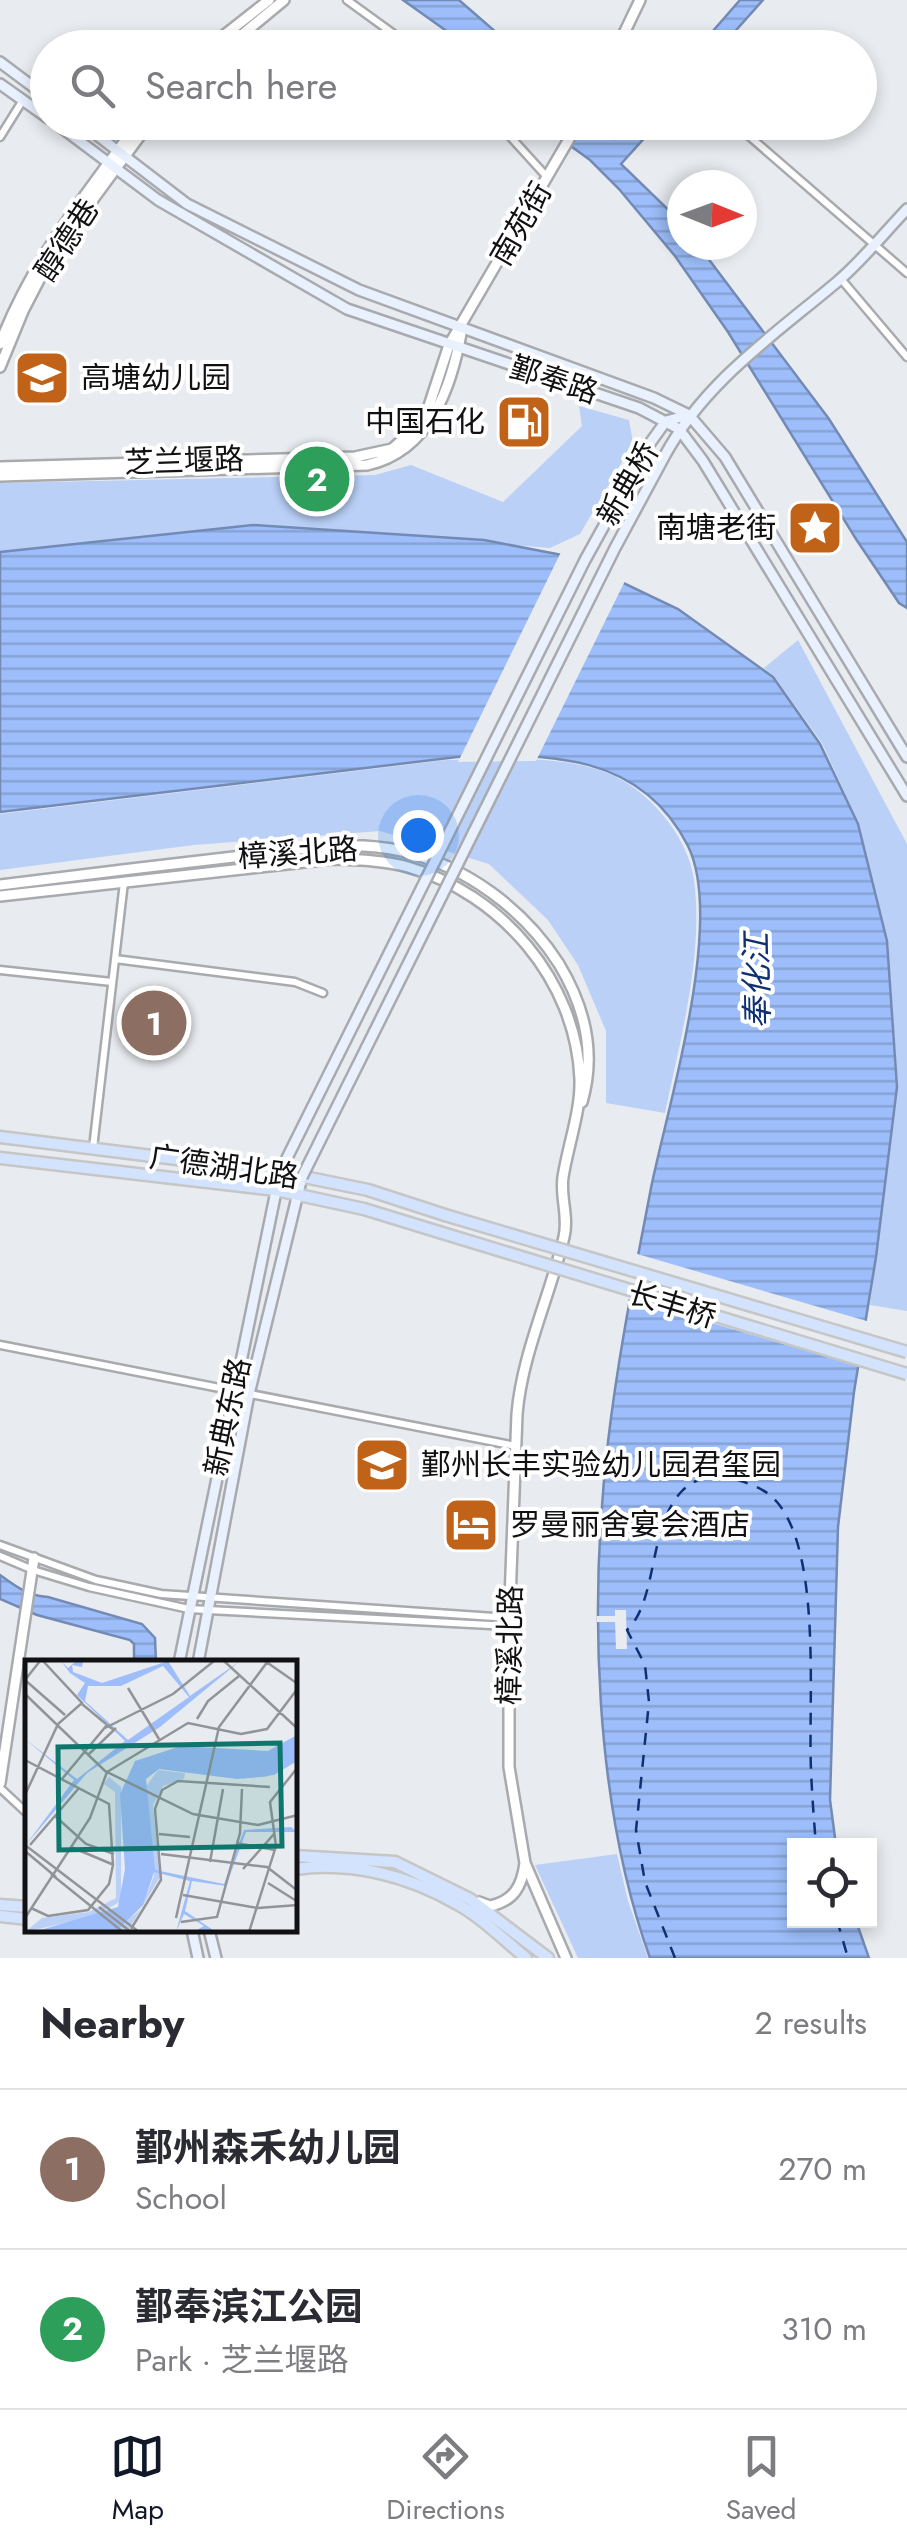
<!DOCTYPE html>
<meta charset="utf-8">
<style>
body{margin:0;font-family:Jost,"Noto Sans SC",sans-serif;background:#f7f7f7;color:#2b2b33}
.controls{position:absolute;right:30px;bottom:30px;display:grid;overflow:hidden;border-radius:0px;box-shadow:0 5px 15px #0003}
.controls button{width:90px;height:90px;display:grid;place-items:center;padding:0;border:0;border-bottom:2px solid #e1e1e2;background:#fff;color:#2b2b33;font:50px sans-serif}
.compass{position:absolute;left:667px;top:170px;width:90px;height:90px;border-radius:50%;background:#fff;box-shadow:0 5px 15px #0003;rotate:91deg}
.you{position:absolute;left:418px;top:835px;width:35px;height:35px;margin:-25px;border:8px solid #fff;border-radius:50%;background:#1a73e8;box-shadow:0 0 0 15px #1a73e833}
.badge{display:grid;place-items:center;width:65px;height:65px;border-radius:50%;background:#111827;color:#fff;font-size:32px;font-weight:700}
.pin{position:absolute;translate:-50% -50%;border:5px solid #fff;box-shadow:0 2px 10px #0006}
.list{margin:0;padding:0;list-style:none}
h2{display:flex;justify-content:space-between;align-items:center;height:130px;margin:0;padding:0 40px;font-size:42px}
h2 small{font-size:32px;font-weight:400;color:#7c7c81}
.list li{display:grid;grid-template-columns:65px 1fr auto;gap:30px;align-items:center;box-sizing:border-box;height:160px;padding:0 40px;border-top:2px solid #e1e1e2}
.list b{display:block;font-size:38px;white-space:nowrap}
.list p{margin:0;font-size:32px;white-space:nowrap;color:#7c7c81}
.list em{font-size:32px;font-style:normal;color:#7c7c81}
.icon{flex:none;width:55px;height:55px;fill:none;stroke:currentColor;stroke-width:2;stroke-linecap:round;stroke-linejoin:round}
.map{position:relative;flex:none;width:907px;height:1958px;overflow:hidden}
.search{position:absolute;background:#fff;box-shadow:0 5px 15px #0003;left:30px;right:30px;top:30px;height:110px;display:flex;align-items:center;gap:25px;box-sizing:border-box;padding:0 35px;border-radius:55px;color:#7c7c81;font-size:38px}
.sheet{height:450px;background:#fff}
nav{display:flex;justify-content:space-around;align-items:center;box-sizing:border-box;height:140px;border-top:2px solid #e1e1e2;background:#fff;font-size:28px;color:#7c7c81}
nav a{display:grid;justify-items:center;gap:5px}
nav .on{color:#111827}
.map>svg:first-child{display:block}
.park{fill:#bad0f7}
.water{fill:url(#water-rules);stroke:#738ab5;stroke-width:2.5}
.pier{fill:#e8ebef}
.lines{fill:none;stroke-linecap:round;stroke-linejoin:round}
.ferry{stroke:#0f3174;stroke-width:2.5;stroke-dasharray:12 10;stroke-linecap:butt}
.minor-casing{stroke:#a8aaae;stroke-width:11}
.tertiary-casing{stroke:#a8aaae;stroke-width:14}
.secondary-casing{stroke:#a8aaae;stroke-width:14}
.primary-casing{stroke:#c6c6c6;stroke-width:15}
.minor{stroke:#fff;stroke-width:6}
.tertiary{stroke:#fff;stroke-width:9}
.secondary{stroke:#e9f1ff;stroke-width:9}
.primary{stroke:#d3e3fe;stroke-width:10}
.secondary-bridge-casing{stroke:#a8aaae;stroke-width:14;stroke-linecap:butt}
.primary-bridge-casing{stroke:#c6c6c6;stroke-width:15;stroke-linecap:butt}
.secondary-bridge{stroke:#e9f1ff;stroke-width:9}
.primary-bridge{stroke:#d3e3fe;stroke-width:10}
.labels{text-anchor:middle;stroke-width:8;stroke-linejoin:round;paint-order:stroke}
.street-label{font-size:30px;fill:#111113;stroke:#fff}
.poi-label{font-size:30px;fill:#111113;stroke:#fff;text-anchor:start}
.water-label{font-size:32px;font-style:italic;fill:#0f3174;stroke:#fff}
.inset-river{fill:none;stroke:#9dbefa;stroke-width:5}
.inset-road{fill:none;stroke:#929497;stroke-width:2.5}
.view{fill:#0f766e;fill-opacity:0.15;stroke:#0f766e;stroke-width:5}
.inset-edge{fill:none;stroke:#111113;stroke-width:5}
</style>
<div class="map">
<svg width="907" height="1958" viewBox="0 0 907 1958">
<defs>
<pattern id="water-rules" width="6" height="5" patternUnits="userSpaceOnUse" patternTransform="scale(2.5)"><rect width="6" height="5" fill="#9dbefa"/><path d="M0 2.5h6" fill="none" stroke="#86a2d5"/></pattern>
</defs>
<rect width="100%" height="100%" fill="#e8ebef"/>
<path class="park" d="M579 406 629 420 633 443 580 534 550 548 336 530H217L0 554V483L375 475 411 465 503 502 582 426Z
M798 640 907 844V1311L870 1305 898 1087 888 941 859 824 822 743 774 676 764 668Z
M446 760C498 760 556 754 605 772 647 788 688 835 694 880 704 955 680 1040 665 1113L606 1103V1031L578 965 548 920 489 864 380 831 194 845 0 870V814Z
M617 1854 628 1901 648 1958H578L535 1865Z"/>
<path class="water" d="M403 0H459L513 47H469Z
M740 0H763L721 47H699Z
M539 123H596L615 139 624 135 635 123H658L621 164 682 223V245H698L829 419 907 542V608L899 603 856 539 728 332 675 256 619 189 590 160Z
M253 525 484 540 567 556 678 609 773 677 820 744 858 824 887 941 897 1087 876 1257 854 1392 838 1527 830 1800 836 1845 794 1846V1920L856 1921 869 1958H650C594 1803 589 1604 608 1442 618 1356 635 1272 651 1188 668 1105 725 921 688 846 641 753 548 753 457 757L0 812V552Z
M0 1575C15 1586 28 1596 48 1597L142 1624 155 1638 156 1663H134V1644L130 1640 37 1615 0 1599Z"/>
<path class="pier" d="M562 550 626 579 536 761 458 762Z
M634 1253 870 1322 863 1367 625 1298Z
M615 1610H626L627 1649H616L615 1622H597V1616H615Z"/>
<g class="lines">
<path class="ferry" d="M837 1920 848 1958
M675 1958 645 1882 636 1830 649 1702 645 1665 627 1630C658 1601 648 1526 682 1491 697 1476 719 1472 738 1480 753 1485 767 1490 777 1502 822 1555 808 1701 811 1770 812 1795 814 1820 816 1846"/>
<g class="minor-casing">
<path id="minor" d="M347 0 413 48
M624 33 643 48
M497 122 547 177
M733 122 907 273
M0 137 23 100
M841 279 907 357
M115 959 295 982 323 993
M0 970 112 982
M93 1148 124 882
M0 1345 516 1446
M0 1545 96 1580 161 1594 509 1618
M0 1556 33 1570 89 1587 189 1609 509 1626
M0 1788 28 1814"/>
</g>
<g class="tertiary-casing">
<path id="tertiary" d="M208 48 269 0
M226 48 284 0
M617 48 640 0
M0 344C32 260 86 194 139 122
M0 367 23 311 52 255 150 122
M0 467 355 457 392 449 419 425 428 409 449 345 579 122
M0 476 367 465C430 451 452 387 462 328
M0 885C81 875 161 865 242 856 294 850 350 839 402 851 466 866 524 909 559 964 585 1007 596 1054 582 1102
M0 896 332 859C357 860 383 860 408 867 501 894 576 980 580 1079 581 1111 568 1145 563 1177 560 1197 569 1217 564 1237 550 1296 522 1354 517 1414L509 1626V1767L525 1863
M0 1783 34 1558
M479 1902 490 1906C514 1901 522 1886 525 1863L566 1958"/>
</g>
<g class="secondary-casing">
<path id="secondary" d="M0 62 48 98
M0 84 48 118
M54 122 158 200 347 309 639 408 679 429 703 461 907 796
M80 122 187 204 359 290 654 398 689 415 725 457 907 757
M648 446 666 421 689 415
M664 457C704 382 774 335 837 282 862 261 884 233 907 209
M179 1663 280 1172
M198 1663 249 1394 302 1177
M192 1930 198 1958
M209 1930 216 1958"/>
</g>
<g class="primary-casing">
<path id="primary" d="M0 1137 280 1172 368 1190 445 1215
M0 1158 276 1190 364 1209 439 1232
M295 1856 395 1862 470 1899 548 1958
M295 1869C352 1861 410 1876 459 1905 483 1918 505 1941 526 1958
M0 1905 28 1907
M0 1916 28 1919"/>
</g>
<use href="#minor" class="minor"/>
<use href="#tertiary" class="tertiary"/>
<use href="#secondary" class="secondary"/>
<use href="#primary" class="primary"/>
<g class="secondary-bridge-casing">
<path id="secondary-bridge" d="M280 1172 585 560 648 446
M302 1177 615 548 664 457"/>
</g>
<g class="primary-bridge-casing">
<path id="primary-bridge" d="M445 1215 907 1352
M439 1232 907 1374"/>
</g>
<use href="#secondary-bridge" class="secondary-bridge"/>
<use href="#primary-bridge" class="primary-bridge"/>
</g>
<defs>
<g id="school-square" transform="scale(2.875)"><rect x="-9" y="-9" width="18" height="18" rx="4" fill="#c16219" stroke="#fff"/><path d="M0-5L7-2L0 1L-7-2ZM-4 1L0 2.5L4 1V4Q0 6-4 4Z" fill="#fff"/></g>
<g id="fuel-square" transform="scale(2.875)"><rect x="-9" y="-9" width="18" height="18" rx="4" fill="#c16219" stroke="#fff"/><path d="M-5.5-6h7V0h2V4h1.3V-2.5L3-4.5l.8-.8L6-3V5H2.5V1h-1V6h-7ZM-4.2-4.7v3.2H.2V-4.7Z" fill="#fff"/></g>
<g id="sight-square" transform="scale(2.875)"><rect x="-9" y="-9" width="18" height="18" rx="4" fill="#c16219" stroke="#fff"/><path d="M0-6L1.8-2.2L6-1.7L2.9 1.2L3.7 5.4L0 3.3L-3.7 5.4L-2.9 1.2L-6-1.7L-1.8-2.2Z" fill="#fff"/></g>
<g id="hotel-square" transform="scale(2.875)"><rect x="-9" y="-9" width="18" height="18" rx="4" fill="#c16219" stroke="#fff"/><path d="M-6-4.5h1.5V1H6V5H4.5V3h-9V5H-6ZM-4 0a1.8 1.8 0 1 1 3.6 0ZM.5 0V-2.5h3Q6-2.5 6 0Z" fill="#fff"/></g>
</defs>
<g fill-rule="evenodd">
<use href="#school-square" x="42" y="378"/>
<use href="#fuel-square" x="524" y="422"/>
<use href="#sight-square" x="815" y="528"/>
<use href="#school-square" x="382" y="1465"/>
<use href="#hotel-square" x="471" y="1525"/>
</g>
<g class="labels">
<g class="street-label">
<text transform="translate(521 224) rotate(-60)" y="10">南苑街</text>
<text transform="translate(67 240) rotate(-57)" y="10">醇德巷</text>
<text transform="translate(554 380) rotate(18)" y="10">鄞奉路</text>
<text transform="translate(184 461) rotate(-2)" y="10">芝兰堰路</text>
<text transform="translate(628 484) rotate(-60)" y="10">新典桥</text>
<text transform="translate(298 853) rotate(-4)" y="10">樟溪北路</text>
<text transform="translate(224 1167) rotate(8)" y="10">广德湖北路</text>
<text transform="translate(672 1305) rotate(17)" y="10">长丰桥</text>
<text transform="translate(228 1417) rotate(-78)" y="10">新典东路</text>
<text transform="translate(510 1645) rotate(-89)" y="10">樟溪北路</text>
</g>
<g class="poi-label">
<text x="81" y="388">高塘幼儿园</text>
<text x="485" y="432" text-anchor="end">中国石化</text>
<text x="776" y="538" text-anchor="end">南塘老街</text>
<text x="421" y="1475">鄞州长丰实验幼儿园君玺园</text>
<text x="510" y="1535">罗曼丽舍宴会酒店</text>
</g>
<g class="water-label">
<text transform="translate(757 981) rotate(-91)" y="11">奉化江</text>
</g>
</g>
<g transform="translate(25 1660)">
<rect width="272" height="272" fill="#e8ebef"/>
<path d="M133 110 160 113 159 119 138 126 128 145 135 217 102 272H90L116 249 129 216 120 128ZM84 117 96 127V241L70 256 0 272 17 258 64 252 91 238 90 132 79 124Z" fill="#bad0f7"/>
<path d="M36 1 43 8 51 1H58L57 7 47 5 48 12 77 23 143 1 165 36 215 1 135 67 62 113 0 186 49 120 0 79 52 119 100 81 52 35 60 23 45 13ZM138 6 164 37 103 80 60 41 63 26H96ZM272 75V101L249 115 212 119 134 109 121 119 130 210 199 224 219 170 266 167 272 172H221L201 226 167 221 160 251 191 272 170 271 179 266 159 254 151 272 165 221 129 212 118 245 91 272H9L93 247 100 209 95 134 110 101 156 86 243 91Z" fill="#9dbefa" fill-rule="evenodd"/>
<path class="inset-river" d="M273 79 243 94 207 97 201 107 218 116 241 114 273 97"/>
<path class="inset-road" d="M15 1 0 20 40 55M199 1 273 69M240 1 273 24M103 28 134 79M0 34 80 111 168 154 233 165 273 155M57 44 81 64M172 59 183 41 214 16M78 69 148 34 189 1M64 94 91 68M0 100 84 144 88 205 84 224 63 250 23 256 6 248M37 119 82 65 89 70M0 135 33 64 57 43 18 1M30 156 61 184 89 194M134 174 165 177M211 183 250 190M0 185 114 272M5 185 54 128M46 187 89 205M0 191 31 217M136 194 242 207 273 231M185 202 198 129M218 209 249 174M26 214 98 272M243 223 273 242M158 235 233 248 273 245M74 247 106 272M0 258 65 158 82 112 163 63 216 74 242 69 273 28M151 258 194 67 243 1M156 262 192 257 215 173 217 129M106 269 136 220 130 149 137 130 153 121 245 127M224 272 251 186 245 142 273 107"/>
<path class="view" d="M255 83 257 186 34 190 33 87Z"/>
<rect width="272" height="272" class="inset-edge"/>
</g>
</svg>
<div class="controls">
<button><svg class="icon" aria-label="locate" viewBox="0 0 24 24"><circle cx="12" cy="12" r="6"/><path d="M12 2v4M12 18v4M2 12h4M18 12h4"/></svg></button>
</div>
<svg class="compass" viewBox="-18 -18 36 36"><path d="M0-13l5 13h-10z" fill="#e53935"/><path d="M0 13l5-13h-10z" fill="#7c7c81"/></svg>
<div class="you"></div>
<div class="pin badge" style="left:154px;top:1023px;background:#8d6e63">1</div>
<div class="pin badge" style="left:317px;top:479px;background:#2e9e5b">2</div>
<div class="search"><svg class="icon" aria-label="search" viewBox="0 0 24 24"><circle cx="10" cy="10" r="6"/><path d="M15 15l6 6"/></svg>Search here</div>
</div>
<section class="sheet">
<h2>Nearby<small>2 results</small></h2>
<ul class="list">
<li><span class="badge" style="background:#8d6e63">1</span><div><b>鄞州森禾幼儿园</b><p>School</p></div><em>270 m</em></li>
<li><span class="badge" style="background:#2e9e5b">2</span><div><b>鄞奉滨江公园</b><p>Park · 芝兰堰路</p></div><em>310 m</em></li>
</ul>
</section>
<nav>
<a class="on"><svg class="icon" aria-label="map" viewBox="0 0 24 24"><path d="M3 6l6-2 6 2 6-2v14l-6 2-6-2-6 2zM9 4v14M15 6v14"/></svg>Map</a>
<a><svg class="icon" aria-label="directions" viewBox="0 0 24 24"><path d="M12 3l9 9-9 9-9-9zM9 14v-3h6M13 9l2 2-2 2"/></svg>Directions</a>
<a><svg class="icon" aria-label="saved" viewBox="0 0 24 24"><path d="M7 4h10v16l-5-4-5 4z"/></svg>Saved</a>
</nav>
